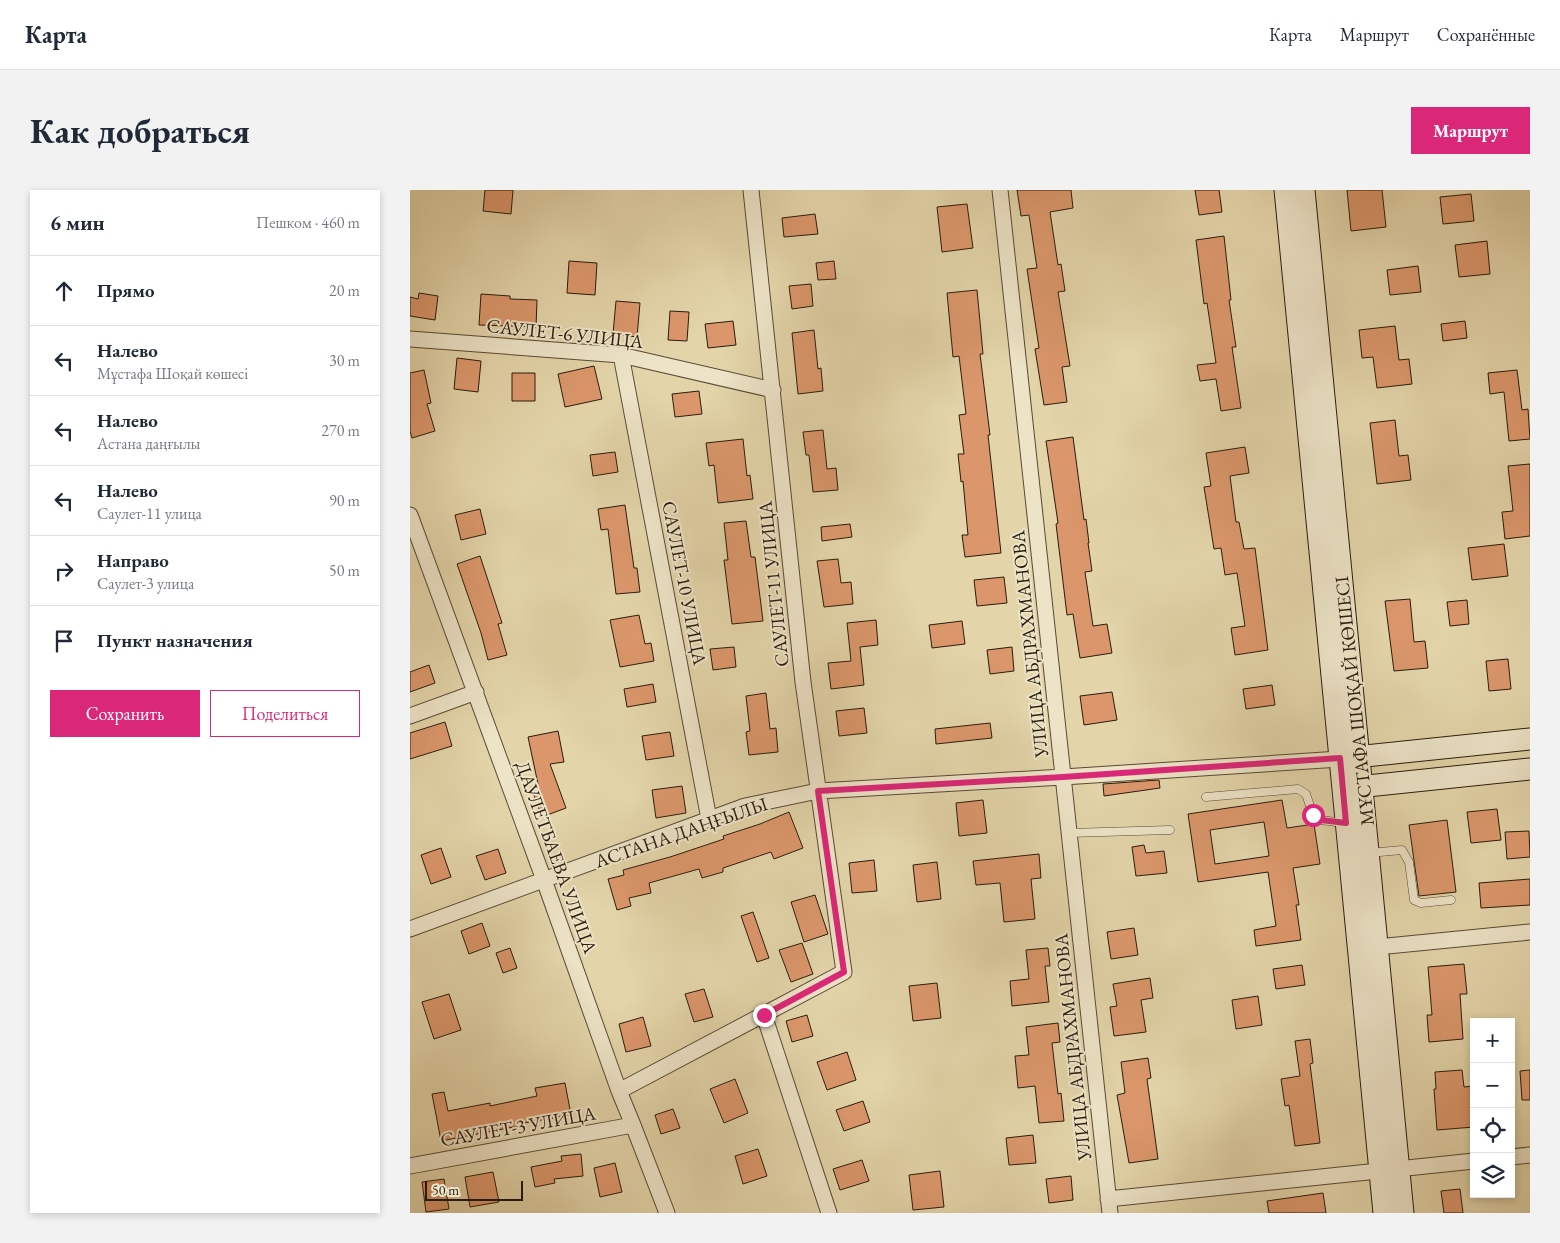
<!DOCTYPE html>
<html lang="ru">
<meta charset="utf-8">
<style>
body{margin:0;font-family:"EB Garamond",serif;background:#f2f2f3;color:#1f2937}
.controls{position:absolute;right:15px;bottom:15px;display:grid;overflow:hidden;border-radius:0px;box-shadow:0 2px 8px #0003}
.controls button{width:45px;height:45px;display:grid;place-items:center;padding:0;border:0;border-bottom:1px solid #e0e1e3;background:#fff;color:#1f2937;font:25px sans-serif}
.scale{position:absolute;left:15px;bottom:12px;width:98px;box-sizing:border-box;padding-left:5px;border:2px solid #291c0d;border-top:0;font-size:14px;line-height:18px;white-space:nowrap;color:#291c0d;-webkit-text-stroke:4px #ede3c7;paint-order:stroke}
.stop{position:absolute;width:15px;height:15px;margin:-11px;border:4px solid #db2777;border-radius:50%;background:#fff}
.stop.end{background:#db2777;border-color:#fff;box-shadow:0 1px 5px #0008}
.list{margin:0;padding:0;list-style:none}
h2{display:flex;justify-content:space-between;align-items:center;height:65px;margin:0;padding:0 20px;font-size:21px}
h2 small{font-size:16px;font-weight:400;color:#747a83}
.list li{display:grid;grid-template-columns:32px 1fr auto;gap:15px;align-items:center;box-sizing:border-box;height:70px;padding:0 20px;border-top:1px solid #e0e1e3}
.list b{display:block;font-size:19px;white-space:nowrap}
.list p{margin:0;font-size:16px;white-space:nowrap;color:#747a83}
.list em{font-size:16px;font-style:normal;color:#747a83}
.actions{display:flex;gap:10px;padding:15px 20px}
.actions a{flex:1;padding:11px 0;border:1px solid #db2777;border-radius:0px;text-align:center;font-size:18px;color:#db2777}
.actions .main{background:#db2777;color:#fff}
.icon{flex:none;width:28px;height:28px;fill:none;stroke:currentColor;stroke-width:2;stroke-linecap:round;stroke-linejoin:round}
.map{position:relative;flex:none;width:1120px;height:1023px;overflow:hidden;border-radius:0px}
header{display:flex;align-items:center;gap:30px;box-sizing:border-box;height:70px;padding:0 25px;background:#fff;border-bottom:1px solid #e0e1e3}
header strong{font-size:24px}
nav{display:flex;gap:28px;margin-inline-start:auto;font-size:18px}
.intro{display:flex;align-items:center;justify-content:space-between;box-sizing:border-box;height:120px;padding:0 30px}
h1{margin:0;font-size:35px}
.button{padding:12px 22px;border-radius:0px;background:#db2777;color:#fff;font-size:18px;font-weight:700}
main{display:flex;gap:30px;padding:0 30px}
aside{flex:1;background:#fff;border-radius:0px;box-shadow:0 2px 8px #0003}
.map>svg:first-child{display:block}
.building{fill:#db976b;stroke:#291c0d;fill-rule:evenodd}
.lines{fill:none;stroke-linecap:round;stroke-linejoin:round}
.lane-casing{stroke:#584a34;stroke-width:9}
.street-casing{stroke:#584a34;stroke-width:17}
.secondary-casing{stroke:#291c0d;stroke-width:23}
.lane{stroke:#ede3c7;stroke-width:8}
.street{stroke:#ede3c7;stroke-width:15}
.secondary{stroke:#ede3c7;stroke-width:21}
.route{stroke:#db2777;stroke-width:6}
.labels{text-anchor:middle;stroke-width:4;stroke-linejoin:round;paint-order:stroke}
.street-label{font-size:19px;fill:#291c0d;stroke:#ede3c7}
</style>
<header>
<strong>Карта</strong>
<nav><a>Карта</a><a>Маршрут</a><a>Сохранённые</a></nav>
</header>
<div class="intro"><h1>Как добраться</h1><a class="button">Маршрут</a></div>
<main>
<aside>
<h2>6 мин<small>Пешком · 460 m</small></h2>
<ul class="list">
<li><svg class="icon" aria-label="ahead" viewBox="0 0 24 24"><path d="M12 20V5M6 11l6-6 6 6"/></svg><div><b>Прямо</b></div><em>20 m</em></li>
<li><svg class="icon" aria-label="left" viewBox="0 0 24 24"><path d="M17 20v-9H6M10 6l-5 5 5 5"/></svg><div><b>Налево</b><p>Мұстафа Шоқай көшесі</p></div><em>30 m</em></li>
<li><svg class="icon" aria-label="left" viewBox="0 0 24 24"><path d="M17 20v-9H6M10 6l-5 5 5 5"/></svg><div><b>Налево</b><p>Астана даңғылы</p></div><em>270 m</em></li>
<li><svg class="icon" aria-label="left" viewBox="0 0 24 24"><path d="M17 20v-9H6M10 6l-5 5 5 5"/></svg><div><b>Налево</b><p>Саулет-11 улица</p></div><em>90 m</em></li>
<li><svg class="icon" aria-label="right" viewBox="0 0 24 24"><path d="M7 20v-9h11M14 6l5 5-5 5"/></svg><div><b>Направо</b><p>Саулет-3 улица</p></div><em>50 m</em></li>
<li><svg class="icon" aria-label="arrive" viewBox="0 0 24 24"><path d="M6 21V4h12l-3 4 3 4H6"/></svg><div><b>Пункт назначения</b></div></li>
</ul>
<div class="actions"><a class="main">Сохранить</a><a>Поделиться</a></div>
</aside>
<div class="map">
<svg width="1120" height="1023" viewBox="0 0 1120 1023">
<rect width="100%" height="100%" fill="#e3d4a9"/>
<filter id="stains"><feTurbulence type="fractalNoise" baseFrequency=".004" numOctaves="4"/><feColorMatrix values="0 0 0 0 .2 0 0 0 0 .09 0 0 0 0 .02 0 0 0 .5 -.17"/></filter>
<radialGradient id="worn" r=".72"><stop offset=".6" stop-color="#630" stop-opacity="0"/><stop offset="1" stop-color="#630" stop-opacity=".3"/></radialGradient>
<path class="building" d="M75 0H103L101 24 73 21Z
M607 0H661L663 18 640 22 648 75 651 74 655 101 648 102 660 176 652 177 657 212 634 215 625 159 629 158 617 79 627 78 619 25 611 26Z
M785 0H809L812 22 789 25Z
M937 0H972L976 37 941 41Z
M1061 4 1064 31 1033 34 1030 7Z
M557 14 563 58 532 62 527 17Z
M405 24 408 44 374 47 372 28Z
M814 46 821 110H819L826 157H822L831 218 811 221 806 189 790 191 787 175 806 173 797 113 794 114 786 50Z
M1077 51 1080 84 1049 87 1045 55Z
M159 71 187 73 185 105 157 103Z
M424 71 426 89 408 90 406 73Z
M1008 76 1011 102 980 105 977 80Z
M401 94 403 116 382 119 379 96Z
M567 100 573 164H570L580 245H578L591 363 555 367 552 345H558L553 291 551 292 548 264H554L549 225 556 224 549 166 543 167 537 103Z
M9 103 28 106 25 130 0 126V107L8 109Z
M71 104 100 106V109L127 110 126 137 69 135Z
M206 111 230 113 227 147 203 144Z
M260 121 279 122 277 151 258 150Z
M323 131 326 155 298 158 295 134Z
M1055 131 1057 148 1033 151 1031 134Z
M985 136 989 170 999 169 1002 194 967 198 963 167 952 168 949 140Z
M404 140 408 179 411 178 413 201 388 204 382 143Z
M47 168 71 171 68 202 44 199Z
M184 176 192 209 155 217 148 184Z
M14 180 21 213 17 214 25 241 2 248 0 241V183Z
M1107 180 1112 220 1118 219 1120 249 1099 251 1094 202 1080 204 1078 183Z
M102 183H125V211H102Z
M289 201 292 224 265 227 262 204Z
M985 230 989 266 998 265 1001 290 967 294 960 233Z
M413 240 417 279 426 278 428 300 403 302 399 265H396L393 242Z
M663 247 674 330 676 329 679 353H678L682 381 675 382 683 436 697 434 702 463 670 468 663 424 657 425 646 334 648 333 636 251Z
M333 249 337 286 340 285 343 309 308 313 304 275 299 276 296 253Z
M835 257 839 283 820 286 826 332H829L834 359 845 358 858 460 825 465 821 438 835 436 827 383 815 385 811 358 804 359 794 297 801 296 796 263Z
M205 262 208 282 183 286 180 265Z
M1120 274V346L1095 349 1092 322 1103 321 1098 276Z
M215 315 224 378H227L230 402 206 404 198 339 191 340 188 319Z
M70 319 76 344 51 350 45 325Z
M336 331 341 367H345L353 431 322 434 314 370H318L314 333Z
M440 334 442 347 412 351 411 337Z
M1094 354 1098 386 1062 390 1058 358Z
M70 366 92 433 88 434 97 465 78 470 71 443 47 374Z
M428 369 431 393 441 392 443 414 414 417 407 371Z
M594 387 597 413 567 416 564 390Z
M1000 409 1004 452 1015 451 1018 478 984 481 975 411Z
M1057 410 1059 434 1040 436 1037 412Z
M229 425 235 454 241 453 244 471 210 477 200 430Z
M466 430 468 455 450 457 454 495 421 499 418 473 441 471 437 433Z
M552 431 555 454 522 458 519 435Z
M324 457 326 477 303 480 300 459Z
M602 457 604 481 580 484 577 460Z
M1098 469 1101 499 1079 501 1076 471Z
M19 475 25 493 0 502V482Z
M243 494 246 512 217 517 214 499Z
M862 495 865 515 836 519 833 499Z
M702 502 707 530 674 535 670 506Z
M356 503 360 539 366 538 368 562 339 565 336 542 340 541 336 506Z
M454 518 457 543 429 546 426 521Z
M35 532 42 556 0 569V543Z
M580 533 582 548 526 554 525 539Z
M148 541 154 572 140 574 156 618 132 627 121 597 128 594 118 547Z
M260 542 264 566 236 570 232 546Z
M749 590 750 598 694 606 693 594Z
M272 596 276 623 246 628 242 600Z
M573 610 577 643 549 646 546 613Z
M872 610 877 638 904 634 910 674 883 678 889 715H886L891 750 846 756 844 740 866 736 858 682 788 692 778 624ZM854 632 859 666 805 674 800 640Z
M1087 619 1091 650 1061 653 1057 622Z
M379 622 393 658 364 669 361 662 313 678V682L292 688 289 679 239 693 241 703 219 708 221 716 207 720 198 689 214 685 213 680 260 667 314 649 313 646 350 634Z
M1037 630 1046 702 1009 706 999 635Z
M1119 641 1120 667 1097 669 1095 642Z
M734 655 736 663 754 661 757 683 726 686 722 657Z
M31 658 41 687 21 694 11 665Z
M88 659 96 683 75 690 66 666Z
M629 664 631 688 621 689 625 729 594 732 590 693 566 695 563 671Z
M464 670 467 701 442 703 439 673Z
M527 672 531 709 507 712 503 675Z
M1120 689V715L1071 718 1069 693Z
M405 705 418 744 394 752 381 712Z
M343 722 359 768 347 772 331 726Z
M72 733 80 756 59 764 51 741Z
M724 738 728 765 701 769 697 742Z
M392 753 403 784 381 792 369 760Z
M100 758 107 778 93 783 86 763Z
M638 758 640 776H635L639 812 602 816 600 791 619 789 616 760Z
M1054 774 1057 804H1050L1053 849 1019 852 1017 825H1022L1018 777Z
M892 775 895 795 866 799 863 779Z
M740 788 743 808 731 810 736 842 704 846 700 817 707 816 703 794Z
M527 793 531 828 503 831 499 796Z
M294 799 303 827 284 832 275 804Z
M39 804 51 840 24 849 12 812Z
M848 806 852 835 826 839 822 810Z
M397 825 403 846 382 852 376 831Z
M233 827 241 856 216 862 209 834Z
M648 833 650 852 642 853 648 904 651 903 654 931 629 933 625 896 608 898 605 866 619 865 616 837Z
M900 849 903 873 900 874 910 953 885 956 879 915 875 916 871 889 890 886 885 851Z
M437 862 446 890 417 900 407 872Z
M738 868 741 888 737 889 748 969 719 973 707 905 715 903 711 872Z
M1052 880 1054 897 1064 896V937L1027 940 1024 899H1026L1025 882Z
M1120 880V910H1112L1110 881Z
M325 889 338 923 314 933 300 899Z
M155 893 161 925 114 933V935L31 951 22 904 34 902 38 921 80 913V916L127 906 125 898Z
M453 911 460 932 434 941 426 920Z
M263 919 270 938 251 944 245 925Z
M623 945 626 973 599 975 596 948Z
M348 959 357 986 333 994 325 966Z
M171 964 173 986 144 989 145 993 125 997 121 977 152 971 151 966Z
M452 970 459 991 430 1000 423 979Z
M205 973 212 1002 190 1007 184 978Z
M530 981 534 1017 503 1020 499 985Z
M83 982 89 1012 60 1017 55 987Z
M661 986 663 1010 639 1013 636 989Z
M34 989 39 1019 16 1022 12 992Z
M1050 999 1053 1023H1034L1031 1001Z
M913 1003 916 1023H859L857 1011Z"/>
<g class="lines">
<g class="lane-casing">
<path id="lane" d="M796 607 888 599 896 604 903 625 911 630 934 633
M659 643 760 640
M959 663 992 660 999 672 1004 710 1011 713 1041 710"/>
</g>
<g class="street-casing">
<path id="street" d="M590 0 700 1023
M0 149 211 165 363 200
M211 165 299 629
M0 325 134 690 209 901 223 935 257 1023
M0 526 66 502
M0 739 335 616 408 601 653 587 930 569
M967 757 1120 742
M354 825 419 1023
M209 901 434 782 393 492 341 0
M1101 967 1120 965
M0 976 223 935
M698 1009 1064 971"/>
</g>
<g class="secondary-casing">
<path id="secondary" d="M875 0 974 1023
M894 0 993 1023
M936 568 1120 549
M938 598 1120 579"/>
</g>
<use href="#lane" class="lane"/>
<use href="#street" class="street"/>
<use href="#secondary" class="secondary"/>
</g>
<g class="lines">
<path class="route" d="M354 825 434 782 408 601 653 587 930 568 936 633 911 630 903 625"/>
</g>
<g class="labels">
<g class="street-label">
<text transform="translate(155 143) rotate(6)" y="7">САУЛЕТ-6 УЛИЦА</text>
<text transform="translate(275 393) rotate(79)" y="7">САУЛЕТ-10 УЛИЦА</text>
<text transform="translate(363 394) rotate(-96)" y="7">САУЛЕТ-11 УЛИЦА</text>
<text transform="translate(619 454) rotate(-96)" y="7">УЛИЦА АБДРАХМАНОВА</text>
<text transform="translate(944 511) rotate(-96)" y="7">МҰСТАФА ШОҚАЙ КӨШЕСІ</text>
<text transform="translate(271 642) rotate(-19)" y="7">АСТАНА ДАҢҒЫЛЫ</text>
<text transform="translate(147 667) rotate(70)" y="7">ДАУЛЕТБАЕВА УЛИЦА</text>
<text transform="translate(662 857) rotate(-96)" y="7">УЛИЦА АБДРАХМАНОВА</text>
<text transform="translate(108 936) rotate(-10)" y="7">САУЛЕТ-3 УЛИЦА</text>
</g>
</g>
<rect width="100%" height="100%" filter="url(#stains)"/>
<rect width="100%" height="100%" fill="url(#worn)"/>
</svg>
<div class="controls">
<button>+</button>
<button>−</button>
<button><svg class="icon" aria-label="locate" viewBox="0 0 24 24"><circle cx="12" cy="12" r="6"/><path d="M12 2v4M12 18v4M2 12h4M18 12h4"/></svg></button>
<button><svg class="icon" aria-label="layers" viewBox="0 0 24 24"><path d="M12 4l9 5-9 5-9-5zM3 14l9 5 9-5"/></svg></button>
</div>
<div class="scale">50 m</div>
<div class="stop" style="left:903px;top:625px"></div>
<div class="stop end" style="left:354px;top:825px"></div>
</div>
</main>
